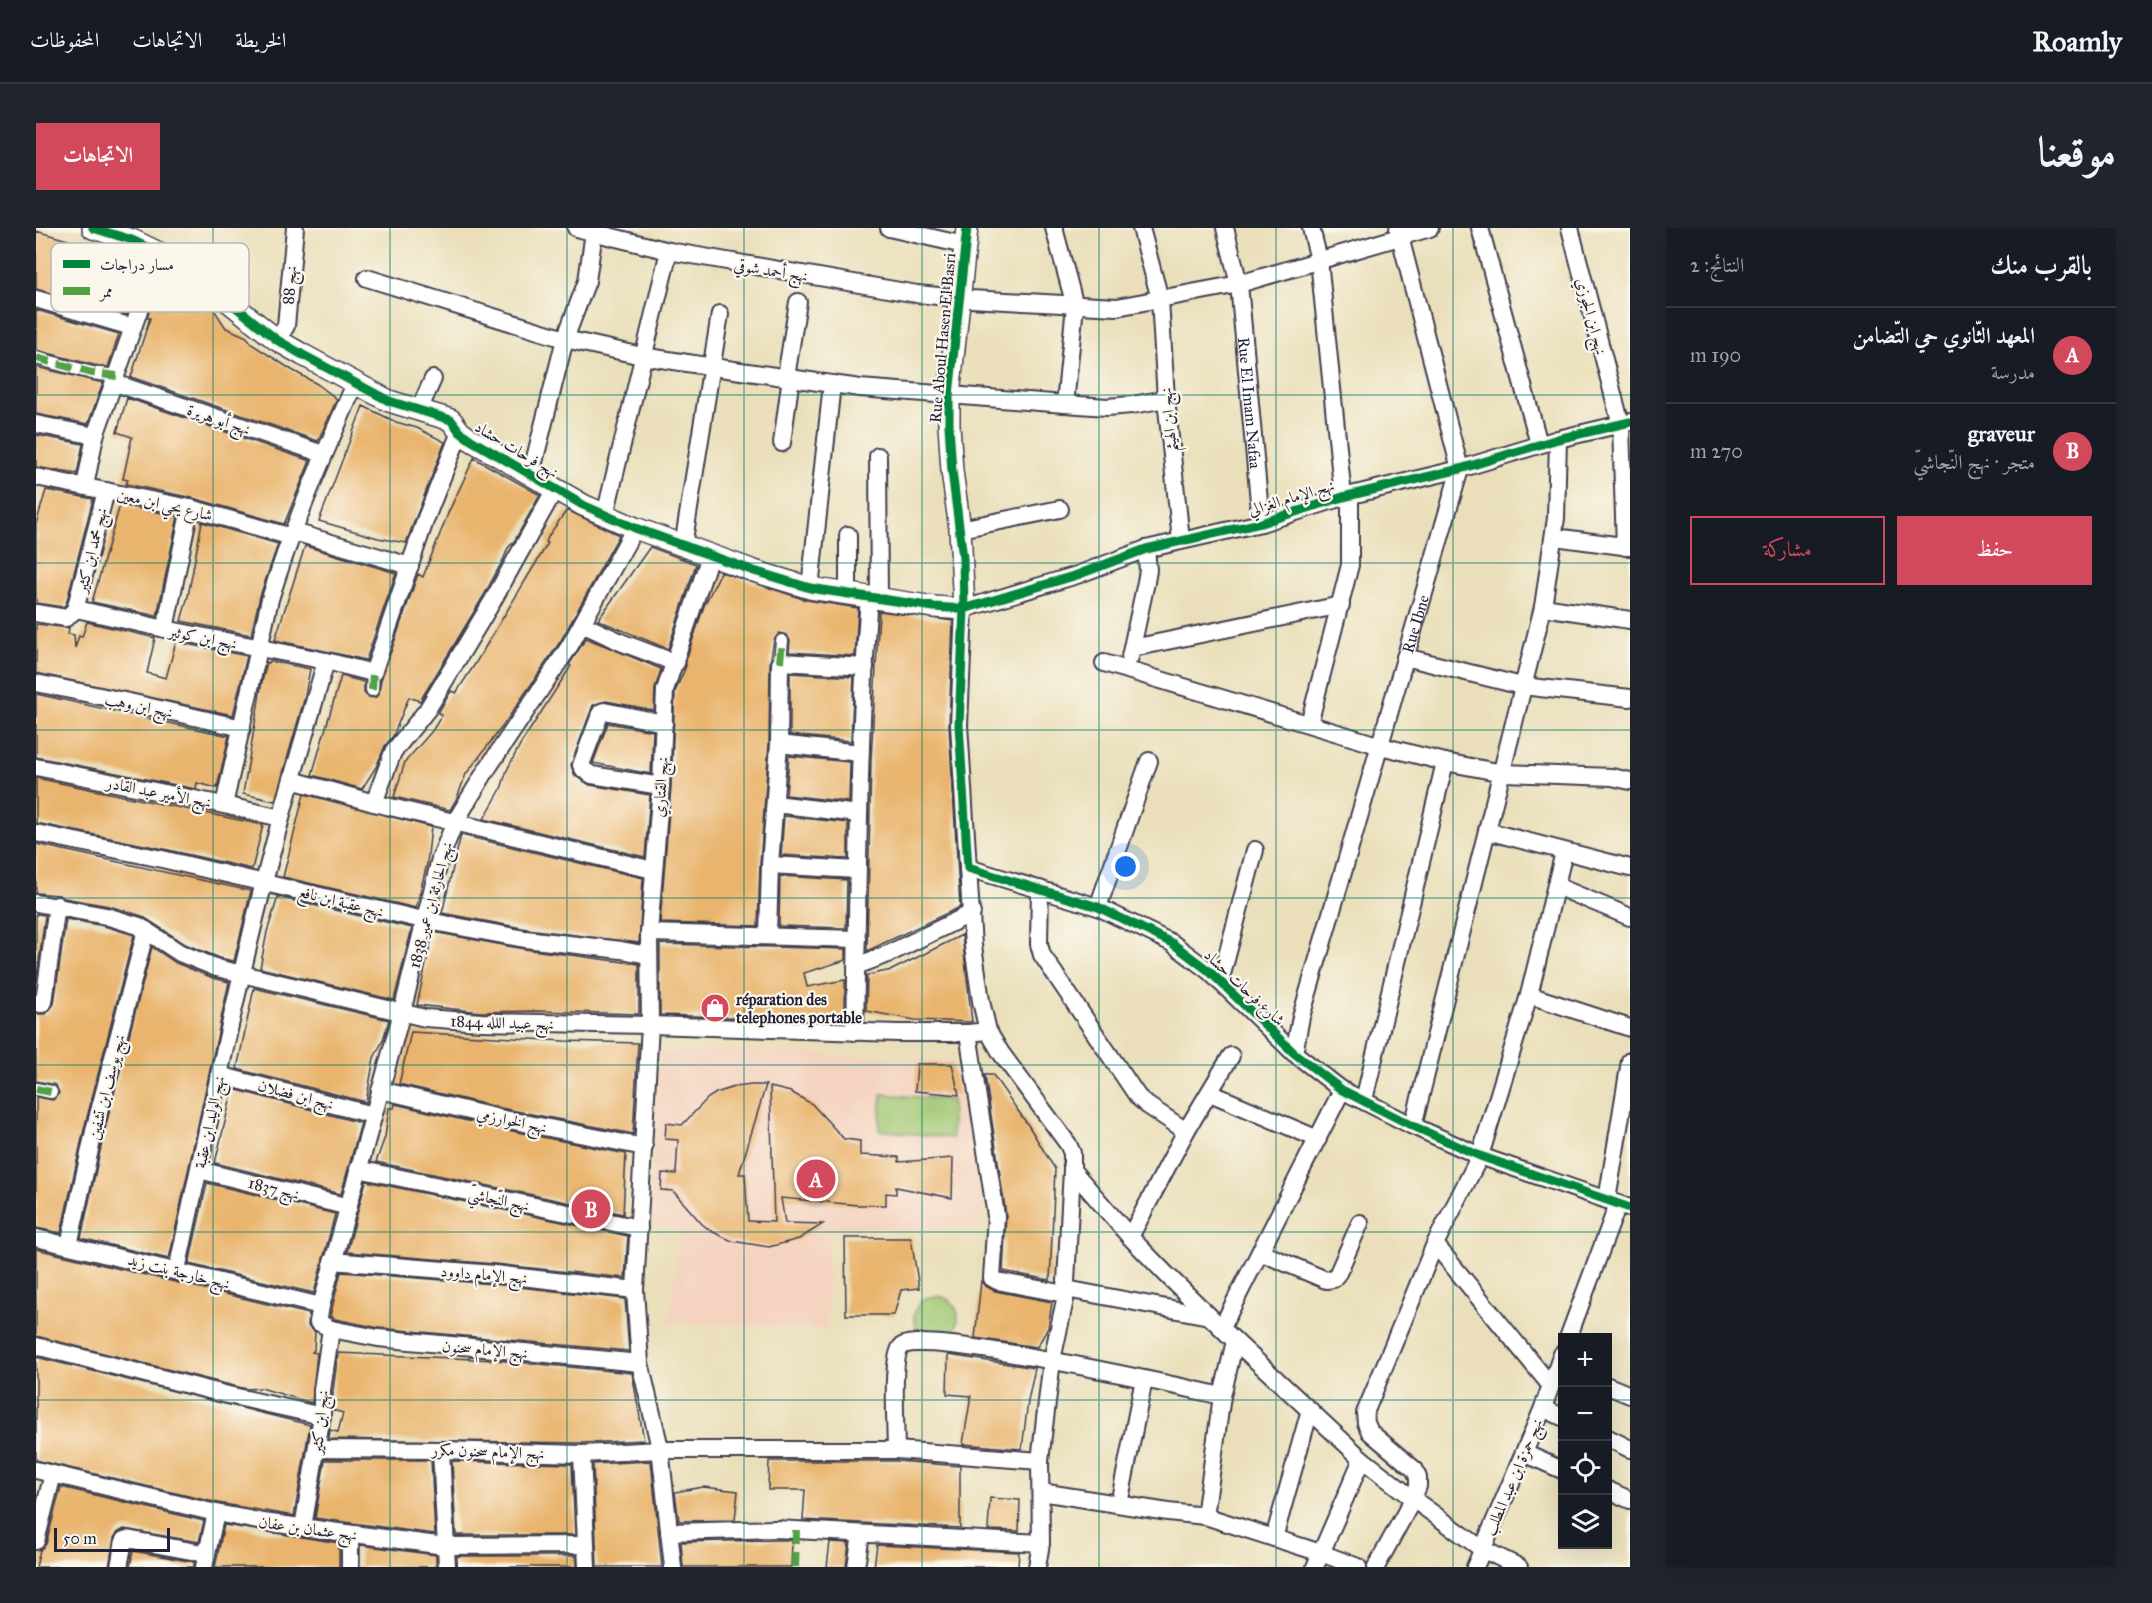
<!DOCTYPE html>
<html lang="ar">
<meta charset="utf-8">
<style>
body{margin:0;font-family:"IM FELL Great Primer",Amiri,serif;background:#20242c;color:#f1f3f6;direction:rtl}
.controls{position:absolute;right:18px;bottom:18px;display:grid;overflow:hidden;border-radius:0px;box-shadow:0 6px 24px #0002}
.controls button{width:54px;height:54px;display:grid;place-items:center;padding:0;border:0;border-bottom:2px solid #363941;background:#171b24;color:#f1f3f6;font:30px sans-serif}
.scale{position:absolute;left:18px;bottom:15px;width:116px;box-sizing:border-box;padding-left:6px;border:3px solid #22223b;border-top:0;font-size:16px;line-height:21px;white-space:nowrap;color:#22223b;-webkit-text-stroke:4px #fbf7ec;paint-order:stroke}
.you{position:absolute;left:1090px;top:639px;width:21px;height:21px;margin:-15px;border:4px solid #fff;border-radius:50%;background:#1a73e8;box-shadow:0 0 0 9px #1a73e833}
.badge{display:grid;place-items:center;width:39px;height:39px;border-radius:50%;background:#d1495b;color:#fff;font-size:20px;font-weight:700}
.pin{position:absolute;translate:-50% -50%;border:3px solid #fff;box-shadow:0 2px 6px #0006}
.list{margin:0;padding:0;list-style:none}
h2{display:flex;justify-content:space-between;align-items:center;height:78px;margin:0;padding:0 24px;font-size:26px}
h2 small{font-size:20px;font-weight:400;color:#9ea1a6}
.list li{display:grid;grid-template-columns:39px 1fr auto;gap:18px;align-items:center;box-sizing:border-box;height:96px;padding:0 24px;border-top:2px solid #363941}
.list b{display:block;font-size:22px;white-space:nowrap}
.list p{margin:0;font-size:20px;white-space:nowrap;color:#9ea1a6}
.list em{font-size:20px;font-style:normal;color:#9ea1a6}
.actions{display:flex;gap:12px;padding:18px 24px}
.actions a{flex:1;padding:14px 0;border:2px solid #d1495b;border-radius:0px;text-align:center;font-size:21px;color:#d1495b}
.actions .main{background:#d1495b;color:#fff}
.icon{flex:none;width:33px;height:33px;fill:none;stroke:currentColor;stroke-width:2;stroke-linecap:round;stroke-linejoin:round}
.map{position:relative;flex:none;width:1594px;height:1339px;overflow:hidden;direction:ltr;border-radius:0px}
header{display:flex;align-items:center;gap:36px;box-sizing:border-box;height:84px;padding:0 30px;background:#171b24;border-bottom:2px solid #363941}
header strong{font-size:28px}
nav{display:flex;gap:33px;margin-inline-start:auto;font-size:21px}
.intro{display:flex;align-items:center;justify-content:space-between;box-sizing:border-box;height:144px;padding:0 36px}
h1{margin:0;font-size:42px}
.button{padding:15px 27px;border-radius:0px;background:#d1495b;color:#fff;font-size:21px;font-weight:700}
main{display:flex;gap:36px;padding:0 36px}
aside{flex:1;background:#171b24;border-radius:0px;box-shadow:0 6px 24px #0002}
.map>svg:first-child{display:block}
.built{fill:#f4d3c0}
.green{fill:#a0c873;stroke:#617557;stroke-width:1.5}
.building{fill:#e9b56e}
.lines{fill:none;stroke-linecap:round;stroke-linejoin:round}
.pedestrian-casing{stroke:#403e4e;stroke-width:15}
.minor-casing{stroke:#403e4e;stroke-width:20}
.tertiary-casing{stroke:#403e4e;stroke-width:24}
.pedestrian{stroke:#fff;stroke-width:12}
.minor{stroke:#fff;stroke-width:16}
.tertiary{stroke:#fff;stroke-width:21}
.quiet{stroke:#50a245;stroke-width:8;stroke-dasharray:15 8;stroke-linecap:butt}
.cycleway-casing{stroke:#fbf7ec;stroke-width:13}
.cycleway{stroke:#00873e;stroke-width:9}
.grid{fill:none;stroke:#0f766e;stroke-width:1.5;stroke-opacity:0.55}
.labels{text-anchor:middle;stroke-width:4.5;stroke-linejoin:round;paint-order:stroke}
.street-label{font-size:16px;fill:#22223b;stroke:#fbf7ec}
.poi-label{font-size:16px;font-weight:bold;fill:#22223b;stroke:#fbf7ec;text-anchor:start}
.key{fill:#fbf7ec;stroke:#bab7b7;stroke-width:1.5}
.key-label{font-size:16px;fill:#22223b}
</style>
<header>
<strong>Roamly</strong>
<nav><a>الخريطة</a><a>الاتجاهات</a><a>المحفوظات</a></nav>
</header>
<div class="intro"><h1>موقعنا</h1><a class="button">الاتجاهات</a></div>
<main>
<aside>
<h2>بالقرب منك<small>النتائج: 2</small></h2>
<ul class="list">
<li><span class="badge">A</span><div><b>المعهد الثّانوي حي التّضامن</b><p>مدرسة</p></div><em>190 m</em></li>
<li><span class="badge">B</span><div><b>graveur</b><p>متجر · نهج النّجاشيّ</p></div><em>270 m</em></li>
</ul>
<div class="actions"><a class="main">حفظ</a><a>مشاركة</a></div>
</aside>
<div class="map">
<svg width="1594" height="1339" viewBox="0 0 1594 1339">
<rect width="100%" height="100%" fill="#fbf7ec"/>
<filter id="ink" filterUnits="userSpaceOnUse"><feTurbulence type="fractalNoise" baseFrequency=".0167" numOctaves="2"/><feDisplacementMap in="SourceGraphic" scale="12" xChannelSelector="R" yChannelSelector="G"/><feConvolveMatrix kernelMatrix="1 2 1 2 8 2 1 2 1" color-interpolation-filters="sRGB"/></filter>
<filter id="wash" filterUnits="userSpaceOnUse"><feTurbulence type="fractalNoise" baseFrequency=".008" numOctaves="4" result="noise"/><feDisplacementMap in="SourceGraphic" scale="24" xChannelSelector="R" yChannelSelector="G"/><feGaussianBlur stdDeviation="1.35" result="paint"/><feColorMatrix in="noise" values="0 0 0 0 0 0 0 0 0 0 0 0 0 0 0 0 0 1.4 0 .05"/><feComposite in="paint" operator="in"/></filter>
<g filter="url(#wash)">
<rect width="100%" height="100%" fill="#eadfba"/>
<path class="built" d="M709 822 934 835 944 907 947 998 875 1002H792L791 1101 633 1095 644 1001 613 995 623 825Z"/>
<path class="green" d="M846 866 916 872V910L843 902Z
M878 1090a22 22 0 1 1 44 0a22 22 0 1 1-44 0Z"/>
<g id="blocks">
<path class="building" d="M0 3 109 34 90 86 0 61Z
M128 43 155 59 173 74 190 100 211 109 217 117 256 142 281 156 301 171 282 213 95 149 114 90H111Z
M0 82 83 106 72 139 58 137 0 122Z
M0 139 67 155 52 196 0 186Z
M91 170 274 233 248 296 157 270 90 256 92 252 87 251 96 209 81 204Z
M327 178 360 194 381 200 409 214 370 315 342 310 283 293Z
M0 207 47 216 41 246 0 239Z
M438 230 504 267 479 312 472 320 468 330 447 369 384 473 373 469 357 508 349 518 340 539 326 561 276 547 305 448 328 454V465L332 469 339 470 343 466 345 452 382 346 387 349 413 283Z
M10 262 57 271 30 376 27 379 0 375V296Z
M84 277 142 288 121 388 56 374Z
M531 282 583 307 524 414 466 499 430 546 421 570 414 582 358 569 369 534 396 503 406 487 402 485 415 463 420 465 439 436 512 315 510 314 513 307Z
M166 294 242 316 224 368 215 407 145 393 152 368Z
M269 318 360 345 330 432 239 412Z
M614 319 660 336 632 421 562 392Z
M685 344 770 372 822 380 819 428 753 424 754 413 751 407 743 405 738 412 734 436 733 516 724 636 722 698 624 695 635 559 639 464 650 438V432L668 378Z
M843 383 917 393 913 498 924 679 831 723 835 532Z
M51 394 119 410 111 445 130 450 140 414 211 428 197 487 0 445V396L33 400 32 406 38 407 39 420 43 408 46 409Z
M550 410 625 441 619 461 618 482 570 473 557 477 535 537 539 548 554 557 614 567 609 629 448 591 465 561 471 542 484 517 535 438 533 437Z
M234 433 274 441 268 472 239 573 207 566 226 454 231 434 233 435Z
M754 445 818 449 815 513 754 507Z
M0 466 193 508 181 560 161 555 160 561 0 529Z
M572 495 617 503 615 546 557 535Z
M753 528 814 534 813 574 750 567Z
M0 550 227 597 216 641 128 621 0 595Z
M268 566 395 599 391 636 380 680 247 649Z
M748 588 812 595V631L745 627Z
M425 607 607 650 603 715 491 701 406 685Z
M0 616 215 663 198 733 184 730 149 716 106 688 73 678 28 670 23 667 0 665Z
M744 648 811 652 810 700 743 698Z
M242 669 376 700 358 772 224 740 231 704Z
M0 686 9 687 0 755Z
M30 691 68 698 98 707 49 897 25 1005 0 1000V869L17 872 23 865 20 857 0 853V786H10L18 776Z
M397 704 488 721 603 736V786L499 783 445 784 381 777Z
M926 707 936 794 879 792 830 783 831 747 856 742Z
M624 716 810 721V732L768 745 771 759 809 752V793L624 787Z
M116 719 140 735 177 750 193 754 133 1031 45 1010 69 901Z
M218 760 353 792 347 812 338 830 330 874 201 841Z
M375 804 528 813 602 815 597 906 465 880 363 856Z
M881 836H916L923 867 879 863Z
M949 847H957L992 897 1019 941 1014 1052 967 1043 970 987Z
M716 857H730L703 946H709L712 993 738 994 734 859 755 864 776 876 808 911 824 913V927L863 929V934L917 930 916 970 860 959V966L850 965V977H822L745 970 749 995 787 996 763 1011 733 1019 696 1013 675 1003 666 996 637 963 625 962 626 945 640 946 642 912 629 911 630 895 646 897 672 870 680 865 698 859Z
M197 861 325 895 305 966 179 935Z
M359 876 461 900 590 926 587 986 340 934 349 909 353 880H358Z
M330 953 592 1008 589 1050 459 1036 311 1024Z
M171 955 299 986 278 1065 153 1036Z
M809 1010H875L883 1060 865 1062 858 1087H810Z
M0 1021 273 1086 272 1098 279 1104 278 1122 276 1124 281 1125 276 1175 225 1160 211 1161 194 1157 0 1108Z
M305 1044 457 1056 589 1071 593 1123 343 1100 299 1091 294 1088Z
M945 1053 951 1059 959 1063 1016 1074 1012 1100 1001 1119 939 1110Z
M302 1125 460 1132 596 1145 608 1212 546 1215 293 1211 294 1202 302 1204 307 1185 297 1182V1163Z
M912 1127 999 1140 992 1173 986 1221 927 1216 935 1168 911 1166Z
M0 1129 274 1197 258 1288 182 1275 0 1232Z
M289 1232H395L399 1306 279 1290Z
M416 1233 536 1236 539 1307H420Z
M615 1233 626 1339H561L557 1236Z
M733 1233H860L924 1238V1300L767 1292 769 1262H732Z
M25 1259 168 1293 163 1314 88 1301 81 1305 78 1310 73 1339H0L4 1322 10 1316Z
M667 1259 702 1263 699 1292 643 1293 639 1264Z
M954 1270 984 1272 983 1303 952 1302Z
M188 1297 303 1315V1339H179Z
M740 1312H756L755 1339H647L645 1314Z
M794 1314 813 1315 810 1339H791Z
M324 1317 400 1327V1339H324Z
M841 1317 983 1324 982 1339H838Z
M97 1323 158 1334V1339H94Z
M421 1328H540V1339H421Z"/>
</g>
</g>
<g filter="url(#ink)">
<use href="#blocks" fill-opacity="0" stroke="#403e4e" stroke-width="1.5"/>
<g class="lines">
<g class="pedestrian-casing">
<path id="pedestrian" d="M0 130 56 145 81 148
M744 434 746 413
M336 462 337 445
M0 861 15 864"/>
</g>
<g class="minor-casing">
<g id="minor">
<path d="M540 0 633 23 881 66 934 71 1081 79 1203 56 1394 0"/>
<path d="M853 0 928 17"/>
<path d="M1018 0 1039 78 1029 176"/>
<path d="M1105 0 1124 71 1130 171 1145 312"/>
<path id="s1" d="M1189 0 1203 56 1225 295"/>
<path d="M1275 0 1283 32 1307 269"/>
<path d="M1444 0 1503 216"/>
<path d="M1534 0 1585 197 1589 319"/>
<path d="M331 50 529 111 606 128 677 139 824 160 1029 176 1071 179 1096 177 1130 171"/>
<path d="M0 71 96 99"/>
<path d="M241 112 250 98 259 0"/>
<path d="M750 149 762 74"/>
<path d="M79 155 287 226"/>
<path d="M383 182 397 151"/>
<path d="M1594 194 1522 211 1424 241 1307 269 1225 295 1110 321 1041 347 928 381 923 497 932 640 1062 679 1136 715 1173 743 1258 825 1306 862 1377 898 1444 928 1594 980"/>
<path d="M0 196 59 208"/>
<path d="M746 215 755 149"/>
<path d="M842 228 843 371"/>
<path d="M495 246 529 111 551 53 558 4"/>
<path d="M0 249 154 280 256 309"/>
<path d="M49 258 59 208 123 25"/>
<path d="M569 287 633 23"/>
<path d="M924 301 1024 281"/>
<path d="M258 304 374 338"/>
<path d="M1519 309 1594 319"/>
<path d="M647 318 684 86"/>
<path d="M774 360 796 156"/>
<path d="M812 366V307"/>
<path d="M1507 379 1594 392"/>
<path d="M39 382 70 263"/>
<path d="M0 385 30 390 39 382H45L129 401 290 433 337 445 390 290 424 204"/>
<path d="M546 396 587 415 640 435"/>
<path d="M129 401 154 280"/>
<path d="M1097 420 1305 377"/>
<path d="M1094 429 1110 354 1112 342 1110 321"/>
<path d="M1369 429 1486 458 1594 470"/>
<path d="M1068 435 1345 518 1409 534 1467 545 1576 549 1594 553"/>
<path d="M0 455 93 474 206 500"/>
<path d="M1273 496 1314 337V267"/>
<path d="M743 516 824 525"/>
<path d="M0 539 188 577 245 590"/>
<path d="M256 552 338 575 617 642"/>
<path d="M625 558 556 547 548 542 545 537 565 484 568 483 628 495"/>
<path d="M338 575 357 524 391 482 456 374 519 261"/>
<path d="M739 576 823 586"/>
<path d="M188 577 234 371C257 297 288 226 319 156"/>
<path d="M1451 603 1594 640"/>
<path d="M0 605 126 631 387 692 489 711 585 722 612 727"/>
<path d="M734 637 821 642"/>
<path d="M932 640 937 718 945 773 952 803 965 825 1032 916 1036 925V942L1094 1009 1132 1048 1199 1113 1326 1231 1377 1271 1446 1321 1483 1339"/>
<path d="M1520 658 1594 689"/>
<path d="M1004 661 1003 716 1006 727 1102 869 1111 877 1150 903"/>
<path d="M0 675 70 688 103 698 144 725 181 740 389 790 445 794 614 797 862 805H932L952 803"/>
<path d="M1062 679 1113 533"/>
<path d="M613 705 821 711"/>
<path d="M732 707 734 637 743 516 744 436 747 434 829 439"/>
<path d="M820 738 852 726 936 685"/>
<path d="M1184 754 1219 622"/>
<path d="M1493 767 1594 800"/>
<path d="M0 775 6 776 8 774 21 677"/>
<path d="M819 804C822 659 822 514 833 369"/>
<path d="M932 805 960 988 956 1050 961 1053 1029 1066"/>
<path id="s2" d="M1258 825 1265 789 1424 241 1362 1"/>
<path d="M183 847 337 887"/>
<path d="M344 862 463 890 608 919"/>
<path d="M1174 865 1282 911"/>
<path d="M1328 872 1409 534"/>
<path d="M1377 898 1507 379 1520 290 1522 211"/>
<path d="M322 941 603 1000"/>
<path d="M163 942 313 979"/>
<path d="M1571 972 1594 833"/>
<path d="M1094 1009 1150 903 1195 828"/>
<path d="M0 1010 285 1078"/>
<path d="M1399 1016 1515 1158"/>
<path d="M33 1017 59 899 110 702"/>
<path d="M1224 1024 1290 1052 1297 1051 1302 1045 1324 995"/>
<path d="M296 1033 458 1046 599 1062"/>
<path d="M141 1042C174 891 204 739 245 590 259 538 275 486 290 433"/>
<path d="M1030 1061 1173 1088"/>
<path d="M1186 1099 1306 862"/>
<path d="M295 1101 342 1110 604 1135"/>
<path d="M1532 1110 1582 976"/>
<path d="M0 1118 192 1167 286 1188"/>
<path d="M1572 1158 1594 1167"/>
<path d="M1507 1180 1526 1189"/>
<path d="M1572 1210 1594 1221"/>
<path d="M281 1221 405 1222 546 1226 624 1222H860C860 1204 855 1130 865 1119 881 1099 1149 1160 1186 1168"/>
<path d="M405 1222 411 1339"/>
<path d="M860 1222 1004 1233"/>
<path d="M1488 1225 1526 1242"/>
<path d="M546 1226 551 1339"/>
<path d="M0 1242 180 1285 227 1294 409 1318 549 1317"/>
<path d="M1572 1262 1594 1272"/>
<path d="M1005 1264 1132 1284 1169 1288 1285 1325 1322 1339"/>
<path d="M1083 1276 1108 1151"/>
<path d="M1169 1288 1186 1168 1199 1113"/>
<path d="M267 1299 286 1188V1162L295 1101 282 1094 285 1078 366 784 404 631 419 594 451 541 533 419 599 300"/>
<path d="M633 1304 740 1301 1005 1315"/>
<path d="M1238 1310 1274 1182"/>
<path d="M0 1313 17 1246"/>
<path d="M83 1339 88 1312 91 1311 171 1326"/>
<path d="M168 1339 180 1285"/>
<path d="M314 1339V1306"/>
<path d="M637 1339 624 1220 604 1135 599 1062 614 797 613 705 625 558 629 462 674 328"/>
<path d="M820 1339 825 1306"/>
<path d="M1001 1339 1005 1315 1004 1233 1016 1132 1029 1072 1036 942"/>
<path d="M1279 1339 1326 1231"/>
<path d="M1340 1339 1377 1271 1382 1258V1250L1379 1242 1334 1204 1330 1195 1329 1185 1399 1016 1444 928 1493 767 1528 624"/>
<path d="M1439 1339 1507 1180 1526 1126"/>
</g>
</g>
<g class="tertiary-casing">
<path id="tertiary" d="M57 0 96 12 123 25 162 49 241 112 267 127 353 173 415 192 424 204 435 212 547 277 599 300 718 343 774 360 898 379 928 381 924 301 916 243 913 197V167L931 0"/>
</g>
<use href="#pedestrian" class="pedestrian"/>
<use href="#minor" class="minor"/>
<use href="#tertiary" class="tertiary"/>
<path class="quiet" d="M0 130 56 145 81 148
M744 434 746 413
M336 462 337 445
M0 861 15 864
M759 1339 760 1302"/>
<g class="cycleway-casing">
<path id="cycleway" d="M57 0 96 12 123 25 162 49 241 112 267 127 353 173 415 192 424 204 435 212 547 277 599 300 718 343 774 360 898 379 928 381 1041 347 1110 321 1225 295 1307 269 1424 241 1522 211 1594 194
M931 0 913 167V197L916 243 927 330 928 381 923 497 932 640 1062 679 1136 715 1173 743 1258 825 1306 862 1377 898 1444 928 1594 980"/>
</g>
<use href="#cycleway" class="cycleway"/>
</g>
</g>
<path class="grid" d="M177 0V1339M354 0V1339M531 0V1339M708 0V1339M886 0V1339M1063 0V1339M1240 0V1339M1417 0V1339M0 167H1594M0 335H1594M0 502H1594M0 670H1594M0 837H1594M0 1004H1594M0 1172H1526M1572 1172H1594"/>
<defs>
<g id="shop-disc" transform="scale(1.5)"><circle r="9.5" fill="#d1495b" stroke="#fbf7ec"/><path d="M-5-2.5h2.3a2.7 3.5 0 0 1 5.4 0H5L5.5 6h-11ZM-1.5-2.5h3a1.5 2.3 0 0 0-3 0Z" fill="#fff"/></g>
</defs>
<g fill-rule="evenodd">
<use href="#shop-disc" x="679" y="780"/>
</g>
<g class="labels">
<g class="street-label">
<text transform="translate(735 42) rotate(9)" y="6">نهج أحمد شوقي</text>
<text transform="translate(253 57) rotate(-85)" y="6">نهج 88</text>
<text transform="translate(1556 88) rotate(75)" y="6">نهج ابن الجوزي</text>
<text transform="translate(906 110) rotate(-85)" y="6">Rue Aboul Hasen El Basri</text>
<text dy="6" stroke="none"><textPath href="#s1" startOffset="177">Rue El Imam Nafaa</textPath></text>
<text transform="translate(183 191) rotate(19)" y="6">نهج أبو هريرة</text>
<text transform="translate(1132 192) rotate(-95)" y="6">نهج ابن الهيثم</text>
<text transform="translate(481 221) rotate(31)" y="6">نهج فرحات حشاد</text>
<text transform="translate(1255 269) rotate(-17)" y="6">نهج الإمام الغزالي</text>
<text transform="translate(129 276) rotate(13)" y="6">شارع يحي ابن معين</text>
<text transform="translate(55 322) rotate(-76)" y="6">نهج محمد ابن كثير</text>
<text dy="6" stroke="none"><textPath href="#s2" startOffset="446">Rue Ibne</textPath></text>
<text transform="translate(167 409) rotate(11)" y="6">نهج ابن كوثير</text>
<text transform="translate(103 477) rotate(12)" y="6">نهج ابن وهب</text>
<text transform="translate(624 559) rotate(-86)" y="6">نهج القتاري</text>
<text transform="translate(123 564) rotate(11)" y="6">نهج الأمير عبد القادر</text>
<text transform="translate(305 673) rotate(14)" y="6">نهج عقبة ابن نافع</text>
<text transform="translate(394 677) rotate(-75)" y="6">نهج الحارثة ابن عمير 1838</text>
<text transform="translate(1209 759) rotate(43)" y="6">شارع فرحات حشاد</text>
<text transform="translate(466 794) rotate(2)" y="6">نهج عبيد اللله 1844</text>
<text transform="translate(70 859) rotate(-76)" y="6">نهج يوسف ابن تشفين</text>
<text transform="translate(260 866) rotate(15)" y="6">نهج ابن فضلان</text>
<text transform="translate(476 892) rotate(12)" y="6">نهج الخوارزمي</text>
<text transform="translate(173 894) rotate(-78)" y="6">نهج الوليد ابن عقبة</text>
<text transform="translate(238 960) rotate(14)" y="6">نهج 1837</text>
<text transform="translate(463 971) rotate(12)" y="6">نهج النّجاشيّ</text>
<text transform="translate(143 1043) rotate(14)" y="6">نهج خارجة بنت زيد</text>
<text transform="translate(448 1046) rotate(5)" y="6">نهج الإمام داوود</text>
<text transform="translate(449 1121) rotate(5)" y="6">نهج الإمام سحنون</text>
<text transform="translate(283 1194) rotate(-84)" y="6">نهج ابن كثير</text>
<text transform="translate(452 1223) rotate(2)" y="6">نهج الإمام سحنون مكرر</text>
<text transform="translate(1477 1249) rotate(-67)" y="6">نهج حمزة ابن عبد المطلب</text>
<text transform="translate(272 1300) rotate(8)" y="6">نهج عثمان بن عفان</text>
</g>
<g class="poi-label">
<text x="700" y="777">réparation des<tspan x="700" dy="18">telephones portable</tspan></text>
</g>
</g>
<rect x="15" y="15" width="198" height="69" rx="9" class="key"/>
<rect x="27" y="32" width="27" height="8" fill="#00873e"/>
<rect x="27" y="59" width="27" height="8" fill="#50a245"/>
<g class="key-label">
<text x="64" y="42">مسار دراجات</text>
<text x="64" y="69">ممر</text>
</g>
</svg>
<div class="controls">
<button>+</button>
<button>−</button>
<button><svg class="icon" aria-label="locate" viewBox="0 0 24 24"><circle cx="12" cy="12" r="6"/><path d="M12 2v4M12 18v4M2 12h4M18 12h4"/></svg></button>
<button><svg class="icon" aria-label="layers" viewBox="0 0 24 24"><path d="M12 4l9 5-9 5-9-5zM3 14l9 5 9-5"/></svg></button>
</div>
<div class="scale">50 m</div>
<div class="you"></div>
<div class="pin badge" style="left:780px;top:951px">A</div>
<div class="pin badge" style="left:555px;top:981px">B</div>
</div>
</main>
